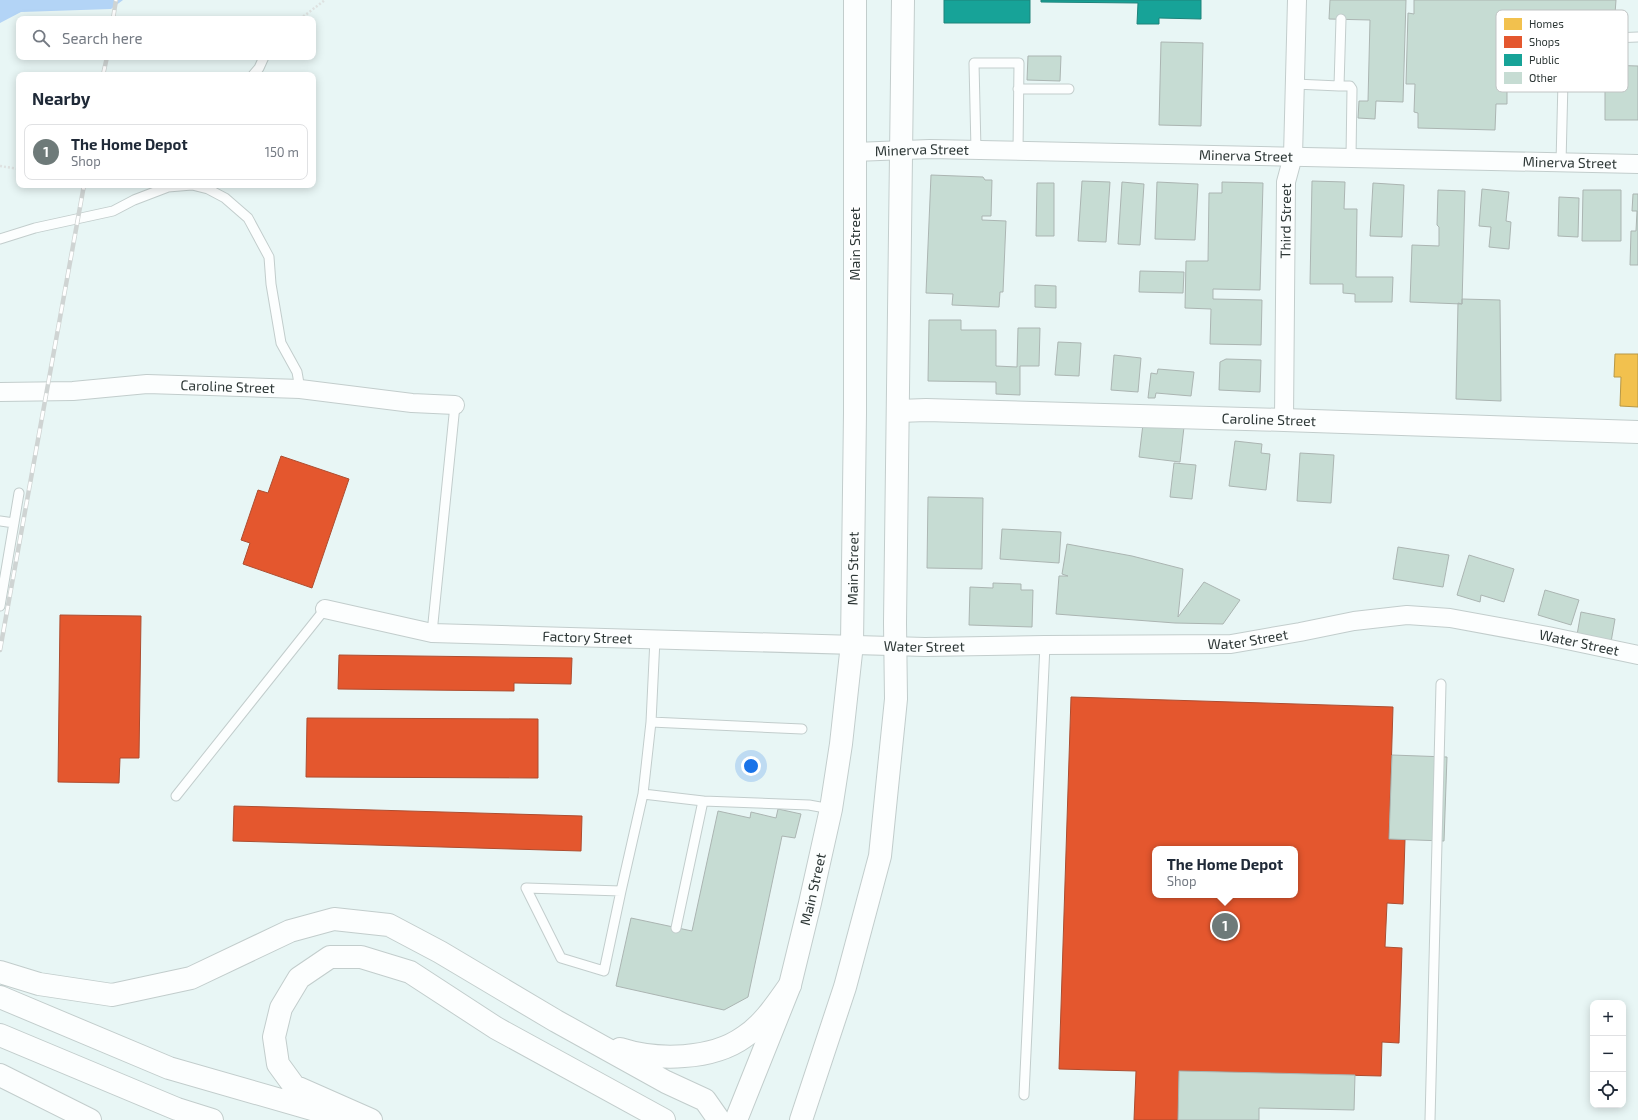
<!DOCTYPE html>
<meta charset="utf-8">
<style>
body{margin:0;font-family:"Exo 2",sans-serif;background:#f2f2f3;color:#1f2937}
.controls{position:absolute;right:12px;bottom:12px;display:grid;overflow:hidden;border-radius:8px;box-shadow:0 2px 10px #0003}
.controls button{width:36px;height:36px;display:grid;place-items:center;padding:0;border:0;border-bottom:1px solid #e0e1e3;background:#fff;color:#1f2937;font:20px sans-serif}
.you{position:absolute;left:751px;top:766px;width:14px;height:14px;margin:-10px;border:3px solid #fff;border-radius:50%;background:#1a73e8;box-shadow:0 0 0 6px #1a73e833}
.badge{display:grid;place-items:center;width:26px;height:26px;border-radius:50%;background:#6e7a79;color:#fff;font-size:13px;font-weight:700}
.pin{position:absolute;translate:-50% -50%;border:2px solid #fff;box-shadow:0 1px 4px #0006}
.popup{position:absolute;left:1152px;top:846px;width:146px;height:52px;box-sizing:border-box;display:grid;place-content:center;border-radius:8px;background:#fff;filter:drop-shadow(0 1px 3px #0005);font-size:13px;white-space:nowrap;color:#747a83}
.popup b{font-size:15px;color:#1f2937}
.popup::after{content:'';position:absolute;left:50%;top:100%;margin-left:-8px;border:8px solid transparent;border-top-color:#fff}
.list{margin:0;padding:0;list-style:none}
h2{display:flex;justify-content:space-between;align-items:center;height:52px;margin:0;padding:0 16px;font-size:17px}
h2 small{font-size:13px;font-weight:400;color:#747a83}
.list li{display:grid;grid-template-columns:26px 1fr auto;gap:12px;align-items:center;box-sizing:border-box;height:56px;margin:0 8px 8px;padding:0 8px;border:1px solid #e0e1e3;border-radius:8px}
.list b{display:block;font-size:15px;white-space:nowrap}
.list p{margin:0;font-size:13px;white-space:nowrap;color:#747a83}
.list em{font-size:13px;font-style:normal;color:#747a83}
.icon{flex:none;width:22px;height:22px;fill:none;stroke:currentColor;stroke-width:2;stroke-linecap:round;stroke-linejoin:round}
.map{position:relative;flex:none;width:1638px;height:1120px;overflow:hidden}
.search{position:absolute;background:#fff;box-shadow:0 2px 10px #0003;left:16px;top:16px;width:300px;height:44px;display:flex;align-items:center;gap:10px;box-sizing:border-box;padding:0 14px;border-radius:8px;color:#747a83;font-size:15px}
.panel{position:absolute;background:#fff;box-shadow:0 2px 10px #0003;left:16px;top:72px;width:300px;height:116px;border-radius:8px}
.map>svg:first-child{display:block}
.water{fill:#b3d4f6}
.homes{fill:#f2c14e;stroke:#b79847}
.shops{fill:#e4572e;stroke:#ad4d30;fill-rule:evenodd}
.public{fill:#17a398;stroke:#1e837b}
.building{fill:#c6dcd3;stroke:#abb5b2}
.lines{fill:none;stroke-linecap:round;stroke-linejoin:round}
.lane-casing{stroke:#c2cdcc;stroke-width:11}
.street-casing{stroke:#c2cdcc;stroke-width:20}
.secondary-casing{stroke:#c2cdcc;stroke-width:24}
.primary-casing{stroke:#c2cdcc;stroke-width:24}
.highway-casing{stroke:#c2cdcc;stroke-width:24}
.path{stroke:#dee2e1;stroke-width:2.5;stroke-dasharray:2 2;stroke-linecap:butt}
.lane{stroke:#fcfefe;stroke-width:9}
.street{stroke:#fcfefe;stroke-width:18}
.secondary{stroke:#fcfefe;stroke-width:22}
.primary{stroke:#fcfefe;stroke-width:22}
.highway{stroke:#fcfefe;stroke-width:22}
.rail-casing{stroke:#cfd4d3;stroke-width:4.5}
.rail{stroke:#fff;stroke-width:3;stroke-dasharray:9;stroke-linecap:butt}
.labels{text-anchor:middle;stroke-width:4;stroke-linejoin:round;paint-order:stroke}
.street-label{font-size:14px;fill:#2d3736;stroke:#fff}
.key{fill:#fff;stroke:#c0c3c3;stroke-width:1}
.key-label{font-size:11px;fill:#2d3736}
</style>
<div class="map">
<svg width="1638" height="1120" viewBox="0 0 1638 1120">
<rect width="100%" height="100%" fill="#e8f6f5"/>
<path class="water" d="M0 0H123L111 9 21 12 0 23Z"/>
<path class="homes" d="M1615 354H1638V407L1620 406 1621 377H1614Z"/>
<path class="shops" d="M281 456 349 479 312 588 243 564 250 543 241 540 258 490 268 493Z
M60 615 141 616 139 758H120L119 783 58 782Z
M339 655 572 658 571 684 514 683V691L338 689Z
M1071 697 1393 707 1389 839H1405L1403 904 1387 903 1385 947 1402 948 1399 1043 1382 1042 1381 1076 1179 1071 1178 1120H1134L1136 1071 1059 1069ZM1155 849H1295V895H1155Z
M307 718 538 719V778L306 777Z
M234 806 582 816 581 851 233 841Z"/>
<path class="public" d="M944 0H1030V23H944Z
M1041 0H1201V19L1159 18V24H1137L1138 3 1041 2Z"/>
<path class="building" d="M1330 0H1406L1403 102 1376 101 1375 119 1358 118 1359 101H1368L1370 20 1329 19Z
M1414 0H1616L1615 14 1549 12V27L1521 26 1520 86 1507 85V104H1496L1495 130 1418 128V113L1414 112 1415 84H1406L1408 13 1414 14Z
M1161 42 1203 43 1201 126 1159 125Z
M1028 56H1061L1060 81 1027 80Z
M1605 65 1638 66V120H1605Z
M931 175 983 177 985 180H992L991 216H982V220L1006 221 1003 292H1000L999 307 952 305 953 294 926 293Z
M1082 181 1110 182 1106 242 1078 241Z
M1312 181 1345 182 1344 209H1357L1356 277H1393L1392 302H1355V294L1343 293V284H1310Z
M1122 182 1144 184 1140 245 1118 244Z
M1157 182 1198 184 1195 240 1155 239Z
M1222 182 1263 183 1260 290 1213 289V299L1262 300 1261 345 1210 344 1211 309 1185 308 1186 261H1208L1209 193H1222Z
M1037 183H1054V236H1036Z
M1373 183 1404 185 1402 237 1370 236Z
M1482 189 1509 192 1506 221 1511 222 1509 249 1489 247 1491 227 1479 226Z
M1438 190 1465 191 1462 304 1410 302 1412 245 1439 246V227L1437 225Z
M1583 190H1621V241H1582Z
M1633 194H1638V265H1630L1631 231H1636L1637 211H1632Z
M1559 197 1579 198 1578 237 1558 236Z
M1140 271 1184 272 1183 293 1139 292Z
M1035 285 1056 286V308L1035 307Z
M1462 299 1500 300 1501 401 1456 399 1458 303 1462 304Z
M929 320H961V330H996V366L1017 367 1018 328H1040L1039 366H1020V395L996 394V382L928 381Z
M1058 342 1081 343 1079 376 1055 375Z
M1114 355 1141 358 1138 392 1111 390Z
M1226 359 1261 360 1260 392 1219 390 1220 362Z
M1158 369 1194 372 1191 396 1156 393 1155 398H1148L1151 373 1157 374Z
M1143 424 1184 427 1180 462 1139 457Z
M1235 441 1262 444 1261 453 1270 454 1266 490 1229 486Z
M1300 453 1334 455 1331 503 1297 501Z
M1174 463 1196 465 1192 499 1170 497Z
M928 497 983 498 982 569 927 568Z
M1002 529 1061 532 1059 563 1000 559Z
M1067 544 1132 556 1183 569 1178 617 1204 582 1240 600 1223 624 1175 623 1056 614 1059 576H1068L1062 574Z
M1398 547 1449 555 1443 587 1393 579Z
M1469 555 1514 569 1504 602 1481 595 1480 602 1457 595Z
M993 583 1021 584V590H1033L1032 627 969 625 970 587 993 588Z
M1545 590 1579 600 1571 625 1538 615Z
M1581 612 1615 619 1611 642 1577 635Z
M1392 755 1447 757 1444 841 1389 839Z
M778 809 801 814 795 838 782 836 748 997 724 1010 616 986 631 918 692 931 718 811 750 818 751 812 776 818Z
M1179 1071 1355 1075 1354 1110 1259 1108V1120H1178Z"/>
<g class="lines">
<g class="lane-casing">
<path id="lane" d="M253 75 259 68 264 57
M1295 84 1339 86 1341 19
M1339 86H1350L1352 89 1351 157
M1018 89H1069
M976 150 974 63H1019L1018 151
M1561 163 1564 40 1638 37
M0 239 35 228 113 211 134 200 168 187 192 185 208 189 225 198 248 218 269 257 271 284 281 343 297 372 300 389
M0 521 14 523
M0 606 19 493
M432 633 455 405
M651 722 802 729
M643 794 651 722 655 639
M176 796 325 609
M621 891 604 971 561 958 526 888 621 891 643 794 703 801 809 805 831 809
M676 928 703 801
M1024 1095 1045 645
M1430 1120 1441 684"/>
</g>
<g class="street-casing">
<g id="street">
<path id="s1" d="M855 152 930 149 1638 164"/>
<path id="s2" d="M0 392 73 391 147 384 300 389 412 403 455 405"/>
<path id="s3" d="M1284 420 1286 182 1293 156 1297 0"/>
<path id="s4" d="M325 609 432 633 925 647 1045 645 1231 644 1300 632 1354 621 1407 615 1450 618 1548 636 1638 655"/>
</g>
</g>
<g class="secondary-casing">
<g id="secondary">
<path id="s5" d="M899 411 926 410 1284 420 1638 432"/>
</g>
</g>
<g class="primary-casing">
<g id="primary">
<path id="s6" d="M736 1120 790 985 810 903 831 809 841 744 852 644 855 413V0"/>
<path d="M801 1120 845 987 880 856 896 699 895 623 903 0"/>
</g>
</g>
<g class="highway-casing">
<path id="highway" d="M0 972 39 984 112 995 191 978 290 931 334 919 389 925 440 952 556 1021 666 1082 705 1100 719 1120
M0 997 169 1068 333 1115
M0 1035 177 1109 212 1120
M620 1049C657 1061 712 1060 744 1037 764 1024 777 1003 790 985
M0 1075 90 1120
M371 1120 294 1086 278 1064 274 1037 281 1008 299 978 330 957H361L410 972 496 1028 664 1120"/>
</g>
<path class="path" d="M300 19 325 0
M0 166 19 169
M105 185 113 186 115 185"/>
<use href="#lane" class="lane"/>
<use href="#street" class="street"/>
<use href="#secondary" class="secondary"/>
<use href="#primary" class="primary"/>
<use href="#highway" class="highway"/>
<g class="rail-casing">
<path id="rail" d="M113 19 116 0
M103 75 107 57
M0 650 84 185"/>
</g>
<use href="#rail" class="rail"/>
</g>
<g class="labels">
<g class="street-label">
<text dy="5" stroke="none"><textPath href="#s1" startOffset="67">Minerva Street</textPath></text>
<text dy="5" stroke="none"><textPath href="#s1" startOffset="391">Minerva Street</textPath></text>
<text dy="5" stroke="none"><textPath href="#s1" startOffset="715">Minerva Street</textPath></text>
<text dy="5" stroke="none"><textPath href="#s3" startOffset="199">Third Street</textPath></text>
<text transform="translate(855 244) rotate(-90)" y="5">Main Street</text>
<text dy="5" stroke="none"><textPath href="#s2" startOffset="228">Caroline Street</textPath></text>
<text dy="5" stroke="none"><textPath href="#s5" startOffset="370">Caroline Street</textPath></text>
<text dy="5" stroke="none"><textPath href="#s6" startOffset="568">Main Street</textPath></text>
<text dy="5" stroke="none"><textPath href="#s4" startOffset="265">Factory Street</textPath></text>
<text dy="5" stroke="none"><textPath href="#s4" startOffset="926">Water Street</textPath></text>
<text dy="5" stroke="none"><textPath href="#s4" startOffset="1262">Water Street</textPath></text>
<text dy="5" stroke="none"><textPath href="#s4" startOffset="602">Water Street</textPath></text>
<text dy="5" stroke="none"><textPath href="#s6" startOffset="244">Main Street</textPath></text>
</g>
</g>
<rect x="1496" y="10" width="132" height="82" rx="6" class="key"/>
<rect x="1504" y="18" width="18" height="12" fill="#f2c14e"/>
<rect x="1504" y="36" width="18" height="12" fill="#e4572e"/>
<rect x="1504" y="54" width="18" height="12" fill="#17a398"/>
<rect x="1504" y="72" width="18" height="12" fill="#c6dcd3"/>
<g class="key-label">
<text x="1529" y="28">Homes</text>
<text x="1529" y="46">Shops</text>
<text x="1529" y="64">Public</text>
<text x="1529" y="82">Other</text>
</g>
</svg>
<div class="controls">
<button>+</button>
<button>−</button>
<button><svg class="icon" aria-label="locate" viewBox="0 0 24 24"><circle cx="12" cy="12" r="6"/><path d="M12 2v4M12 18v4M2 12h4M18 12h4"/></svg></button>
</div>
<div class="you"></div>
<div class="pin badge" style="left:1225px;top:926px">1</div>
<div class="popup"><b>The Home Depot</b>Shop</div>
<div class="search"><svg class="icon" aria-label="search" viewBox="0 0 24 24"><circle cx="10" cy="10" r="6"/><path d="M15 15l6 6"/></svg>Search here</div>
<section class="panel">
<h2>Nearby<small></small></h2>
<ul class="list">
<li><span class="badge">1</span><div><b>The Home Depot</b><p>Shop</p></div><em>150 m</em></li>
</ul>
</section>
</div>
